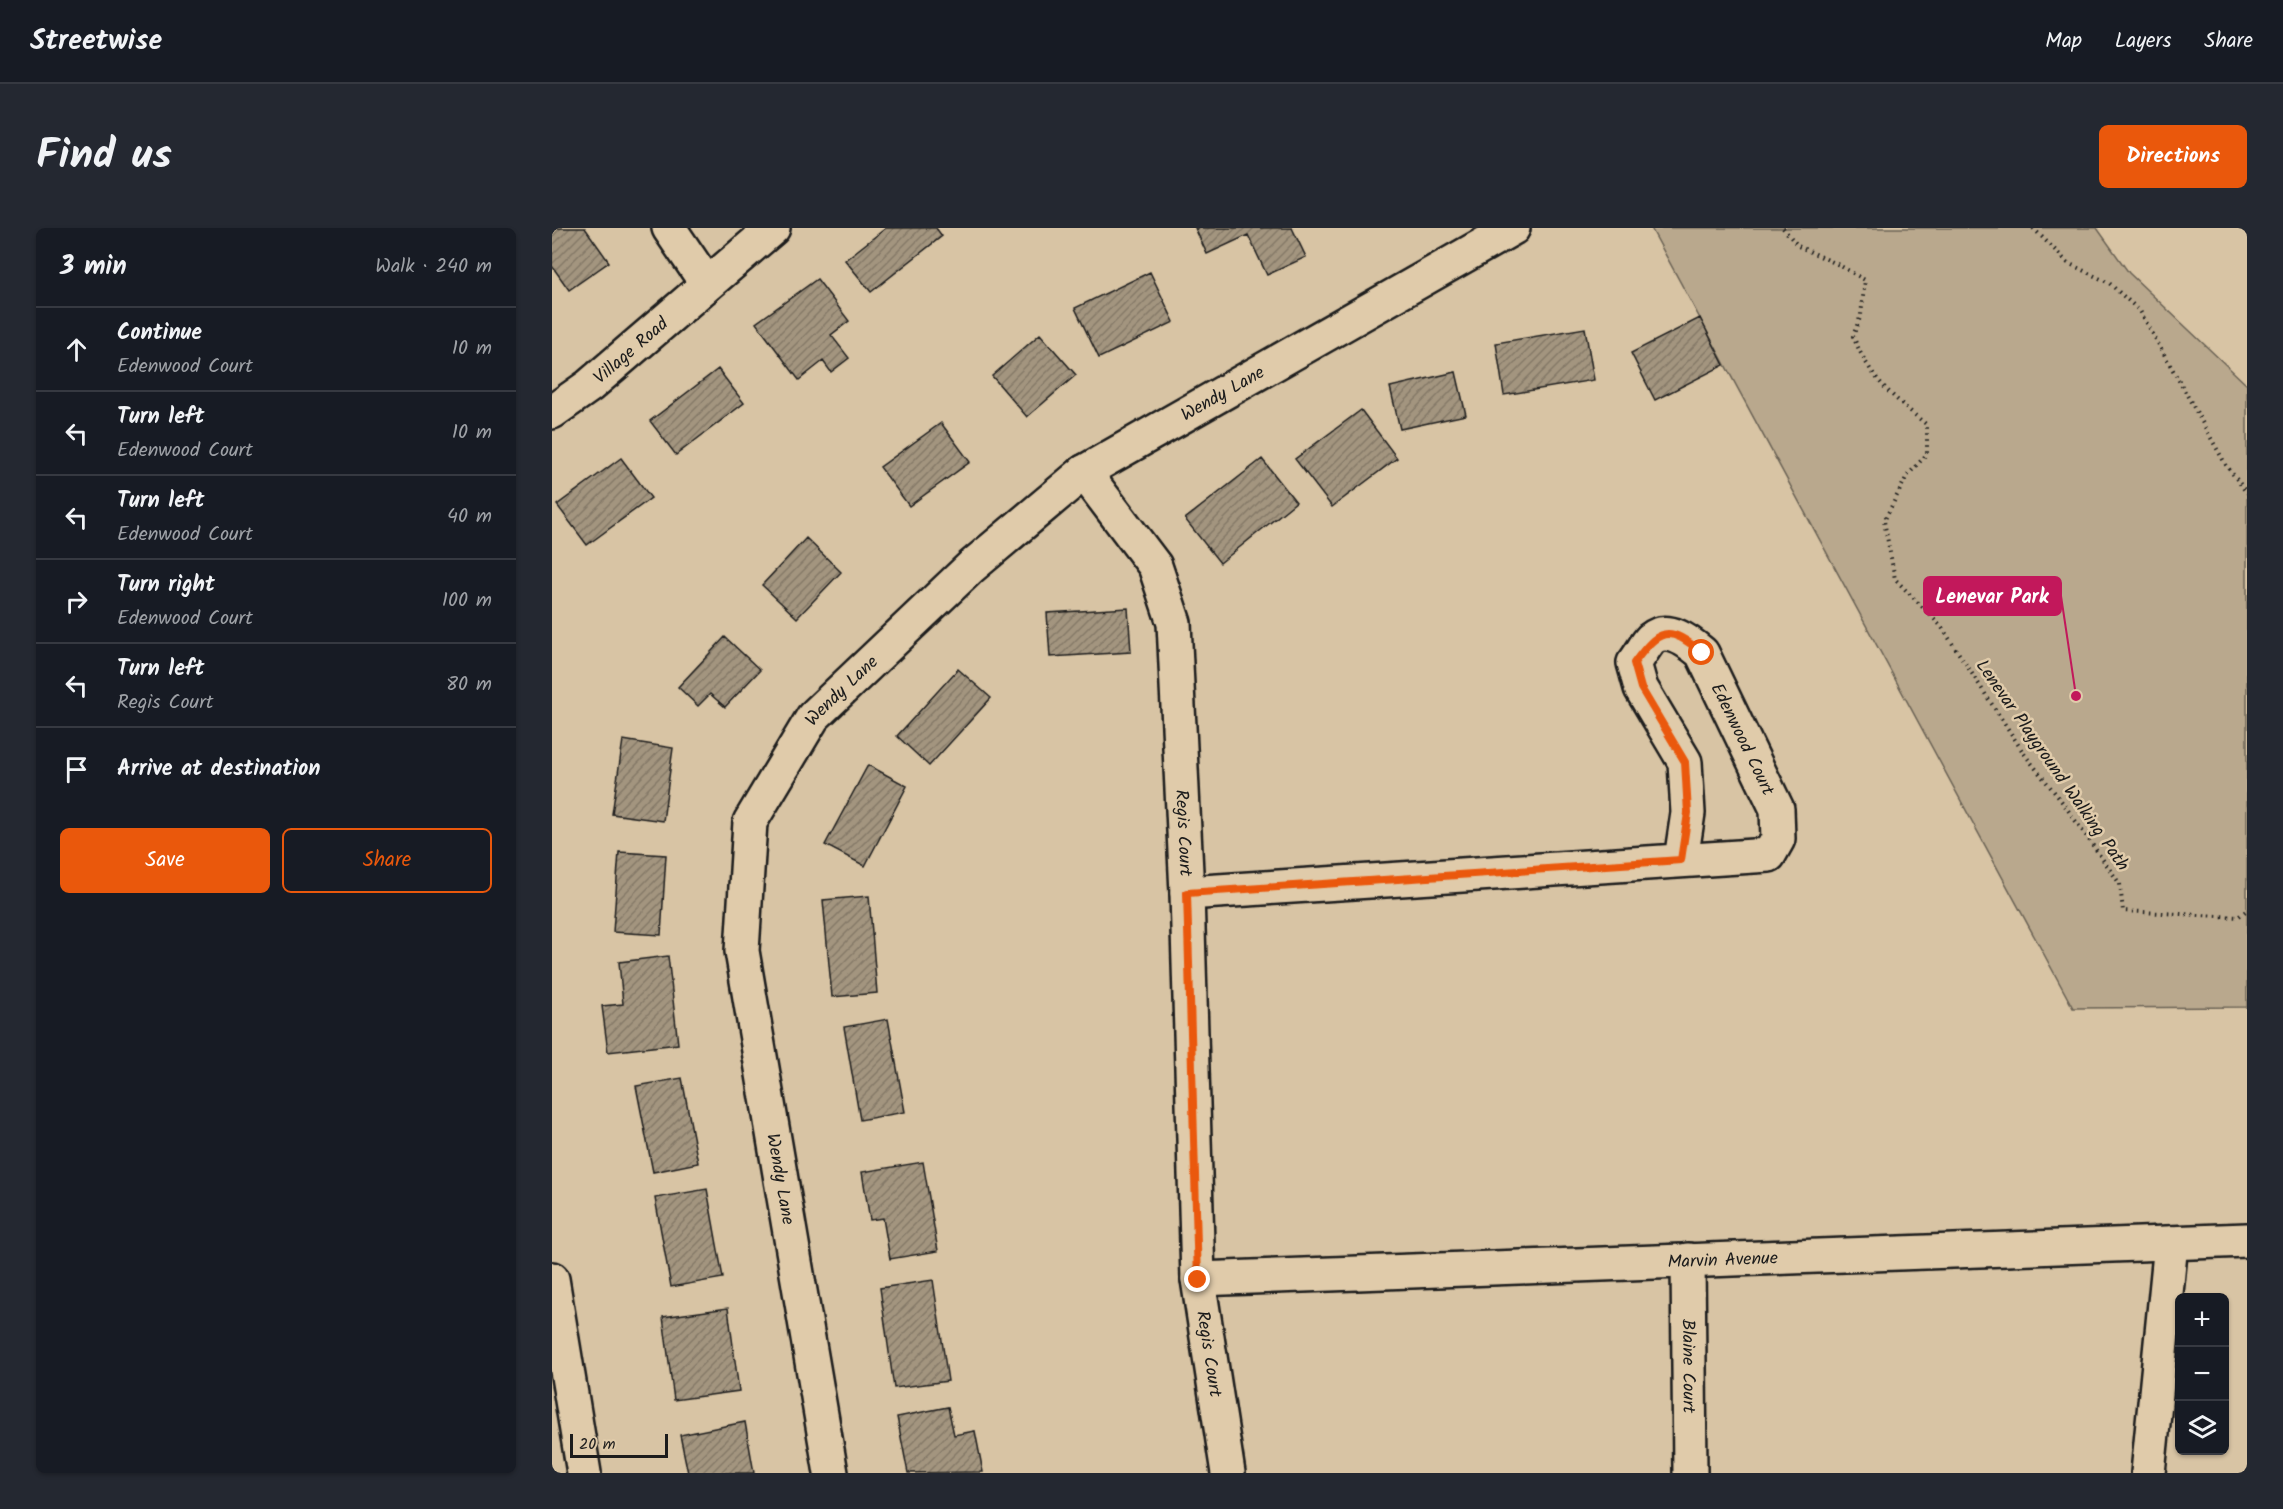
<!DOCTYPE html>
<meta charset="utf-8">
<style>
body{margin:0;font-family:Kalam,sans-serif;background:#242831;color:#f1f3f6}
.controls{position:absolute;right:18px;bottom:18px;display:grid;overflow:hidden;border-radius:9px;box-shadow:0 2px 4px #0004}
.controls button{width:54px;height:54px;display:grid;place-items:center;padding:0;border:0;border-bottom:2px solid #363941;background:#171b24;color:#f1f3f6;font:30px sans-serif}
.scale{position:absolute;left:18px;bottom:15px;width:98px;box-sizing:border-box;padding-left:6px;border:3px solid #1c1c1c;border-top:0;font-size:16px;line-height:21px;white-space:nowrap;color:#1c1c1c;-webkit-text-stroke:4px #e0cbaa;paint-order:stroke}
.stop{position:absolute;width:18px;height:18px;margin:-14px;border:4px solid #ea580c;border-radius:50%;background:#fff}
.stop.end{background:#ea580c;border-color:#fff;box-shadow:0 2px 6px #0008}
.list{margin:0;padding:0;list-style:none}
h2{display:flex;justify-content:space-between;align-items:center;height:78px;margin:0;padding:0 24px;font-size:26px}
h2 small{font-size:20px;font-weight:400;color:#9ea1a6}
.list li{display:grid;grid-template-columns:39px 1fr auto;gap:18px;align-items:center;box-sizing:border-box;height:84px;padding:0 24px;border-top:2px solid #363941}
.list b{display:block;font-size:22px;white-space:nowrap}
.list p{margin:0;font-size:20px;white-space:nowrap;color:#9ea1a6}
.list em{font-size:20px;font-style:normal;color:#9ea1a6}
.actions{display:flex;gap:12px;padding:18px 24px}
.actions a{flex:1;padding:14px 0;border:2px solid #ea580c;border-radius:9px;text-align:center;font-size:21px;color:#ea580c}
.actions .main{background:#ea580c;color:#fff}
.icon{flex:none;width:33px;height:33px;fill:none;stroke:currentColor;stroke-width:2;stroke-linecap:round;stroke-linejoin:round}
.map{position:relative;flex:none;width:1695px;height:1245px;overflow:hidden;border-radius:9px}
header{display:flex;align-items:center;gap:36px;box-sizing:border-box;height:84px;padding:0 30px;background:#171b24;border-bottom:2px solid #363941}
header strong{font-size:28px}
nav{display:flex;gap:33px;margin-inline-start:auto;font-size:21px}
.intro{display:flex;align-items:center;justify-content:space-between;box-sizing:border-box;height:144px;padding:0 36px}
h1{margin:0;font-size:42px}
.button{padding:15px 27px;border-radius:9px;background:#ea580c;color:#fff;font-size:21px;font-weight:700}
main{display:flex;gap:36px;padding:0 36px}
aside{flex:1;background:#171b24;border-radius:9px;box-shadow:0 2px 4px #0004}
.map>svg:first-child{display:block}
.park{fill:#b9a88d;stroke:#6a6254;stroke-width:1.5}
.building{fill:url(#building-hatch);stroke:#1c1c1c;stroke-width:1.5}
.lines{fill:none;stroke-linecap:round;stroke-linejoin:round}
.minor-casing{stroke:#1c1c1c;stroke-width:38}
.path{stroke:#1c1c1c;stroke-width:4;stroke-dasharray:1.5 4.5;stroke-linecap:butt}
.minor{stroke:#e0cbaa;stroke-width:33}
.route{stroke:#ea580c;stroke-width:8}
.labels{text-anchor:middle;stroke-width:5;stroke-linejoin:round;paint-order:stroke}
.street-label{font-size:18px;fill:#1c1c1c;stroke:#e0cbaa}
.leader{fill:none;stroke:#c2185b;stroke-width:2}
.callout-dot{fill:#c2185b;stroke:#e0cbaa;stroke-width:2}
.callout{fill:#c2185b;stroke:#c2185b;stroke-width:2}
.callout-label{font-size:20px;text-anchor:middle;font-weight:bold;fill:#fff}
</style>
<header>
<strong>Streetwise</strong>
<nav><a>Map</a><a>Layers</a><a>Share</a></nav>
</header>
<div class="intro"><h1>Find us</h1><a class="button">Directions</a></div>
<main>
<aside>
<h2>3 min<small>Walk · 240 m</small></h2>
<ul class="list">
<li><svg class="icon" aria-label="ahead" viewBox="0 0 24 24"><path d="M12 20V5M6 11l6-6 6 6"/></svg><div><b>Continue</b><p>Edenwood Court</p></div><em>10 m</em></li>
<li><svg class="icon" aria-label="left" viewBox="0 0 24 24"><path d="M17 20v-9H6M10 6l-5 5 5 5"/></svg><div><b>Turn left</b><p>Edenwood Court</p></div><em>10 m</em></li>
<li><svg class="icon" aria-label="left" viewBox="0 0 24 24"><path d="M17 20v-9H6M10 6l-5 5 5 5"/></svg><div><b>Turn left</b><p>Edenwood Court</p></div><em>40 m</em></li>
<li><svg class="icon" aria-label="right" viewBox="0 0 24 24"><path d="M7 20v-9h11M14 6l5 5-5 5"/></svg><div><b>Turn right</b><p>Edenwood Court</p></div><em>100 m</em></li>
<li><svg class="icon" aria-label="left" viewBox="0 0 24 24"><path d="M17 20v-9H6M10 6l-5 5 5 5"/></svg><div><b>Turn left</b><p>Regis Court</p></div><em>80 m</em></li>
<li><svg class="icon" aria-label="arrive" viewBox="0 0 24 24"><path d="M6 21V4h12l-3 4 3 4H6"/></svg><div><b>Arrive at destination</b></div></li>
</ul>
<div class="actions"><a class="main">Save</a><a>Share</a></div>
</aside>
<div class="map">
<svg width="1695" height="1245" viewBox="0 0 1695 1245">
<defs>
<pattern id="building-hatch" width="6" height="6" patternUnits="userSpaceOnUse" patternTransform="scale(1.5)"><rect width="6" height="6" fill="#a3957f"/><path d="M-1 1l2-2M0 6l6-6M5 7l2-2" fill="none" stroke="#847967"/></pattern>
</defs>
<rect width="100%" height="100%" fill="#d8c4a4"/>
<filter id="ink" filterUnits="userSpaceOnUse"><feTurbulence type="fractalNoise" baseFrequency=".0167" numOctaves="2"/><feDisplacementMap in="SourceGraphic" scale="12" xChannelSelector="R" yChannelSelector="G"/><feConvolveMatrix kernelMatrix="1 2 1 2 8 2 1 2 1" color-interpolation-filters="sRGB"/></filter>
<g filter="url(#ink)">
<path class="park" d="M1099 0H1545L1577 45 1695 157V779L1521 780Z"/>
<path class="building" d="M0 0H33L57 34 17 62 0 38Z
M334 0H384L390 8 319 64 293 32Z
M643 0H740L754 29 715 47 696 7 655 26Z
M598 44 622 94 547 130 523 80Z
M265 51 297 93 279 107 297 130 279 144 271 133 247 152 204 95Z
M1148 90 1172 137 1103 172 1079 125Z
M1033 100 1042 152 952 167 944 115Z
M488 106 524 147 475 189 440 148Z
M166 141 192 175 124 227 98 193Z
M904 144 914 187 848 201 838 159Z
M809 182 845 230 780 279 743 231Z
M389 195 418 234 357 278 328 239Z
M69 230 99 270 35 317 5 277Z
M710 231 744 274 668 335 633 291Z
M254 310 289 344 245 390 210 357Z
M576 380 579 424 498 429 495 385Z
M173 409 208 442 173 479 158 466 146 478 126 459Z
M406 441 439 470 377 538 345 508Z
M71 512 121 520 111 593 60 586Z
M316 537 355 558 313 638 273 617Z
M67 624 114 627 109 707 61 704Z
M317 668 325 765 280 769 271 672Z
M116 728 126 816 56 824 50 778 71 776 67 734Z
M336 791 353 884 308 892 292 799Z
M130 850 146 935 101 944 84 858Z
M371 934 386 1023 338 1031 331 990 318 992 310 944Z
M155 961 171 1050 119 1059 103 970Z
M381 1052 396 1153 342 1160 328 1060Z
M176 1080 187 1163 122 1172 111 1089Z
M396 1179 402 1207 423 1203 431 1244 356 1245 345 1189Z
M193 1194 202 1245H136L128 1207Z"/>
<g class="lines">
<g class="minor-casing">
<g id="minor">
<path d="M117 0 155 56"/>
<path id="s1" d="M0 184 37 158 221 0"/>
<path id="s2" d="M532 244 603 338 622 395 635 665 646 1051 676 1245"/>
<path d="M635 665 1217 627 1226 611 1225 581 1150 425C1137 414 1116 397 1099 411 1093 417 1088 428 1082 435L1089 460 1133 534 1136 585 1129 632"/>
<path id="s3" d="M1136 1032 1138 1245"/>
<path d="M0 1051 32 1245"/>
<path id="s4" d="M646 1051 1695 1012"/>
<path id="s5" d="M279 1245 190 723 198 594 261 489 419 339 532 244 961 0"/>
<path d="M1596 1245 1619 1015"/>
</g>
</g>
<path class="path" d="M1231 0 1246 18 1287 37 1313 52 1309 87 1301 108C1319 152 1340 168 1375 197V226L1355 248 1332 293 1343 351 1389 398 1473 527 1511 575 1568 656 1571 683 1686 689 1695 682
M1481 0 1516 35 1557 55 1588 83 1674 237 1695 265"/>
<use href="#minor" class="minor"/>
</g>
</g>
<g class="lines" filter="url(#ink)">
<path class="route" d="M646 1052 635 665 1129 632 1136 585 1133 534 1089 460 1082 435C1107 401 1116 396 1150 425"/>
</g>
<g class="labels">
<g class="street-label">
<text dy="6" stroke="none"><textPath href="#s1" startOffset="100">Village Road</textPath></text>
<text dy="6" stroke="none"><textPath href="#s5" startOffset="1306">Wendy Lane</textPath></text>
<text dy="6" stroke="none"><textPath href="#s5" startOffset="820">Wendy Lane</textPath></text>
<text transform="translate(1191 511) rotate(64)" y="6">Edenwood Court</text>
<text transform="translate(1501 537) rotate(55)" y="6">Lenevar Playground Walking Path</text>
<text dy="6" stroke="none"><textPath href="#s2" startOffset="388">Regis Court</textPath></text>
<text transform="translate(229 951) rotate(80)" y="6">Wendy Lane</text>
<text dy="6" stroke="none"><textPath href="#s4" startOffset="525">Marvin Avenue</textPath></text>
<text dy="6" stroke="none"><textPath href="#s2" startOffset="910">Regis Court</textPath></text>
<text dy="6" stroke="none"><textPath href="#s3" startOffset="106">Blaine Court</textPath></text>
</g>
</g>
<path class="leader" d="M1524 468L1509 368"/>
<circle class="callout-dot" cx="1524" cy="468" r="6"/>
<rect class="callout" x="1372" y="349" width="137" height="38" rx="6"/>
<g class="callout-label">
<text x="1440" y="375">Lenevar Park</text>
</g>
</svg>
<div class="controls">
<button>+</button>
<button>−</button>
<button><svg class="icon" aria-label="layers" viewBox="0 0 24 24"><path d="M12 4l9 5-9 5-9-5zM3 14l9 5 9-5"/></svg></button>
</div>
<div class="scale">20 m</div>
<div class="stop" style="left:1150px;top:425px"></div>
<div class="stop end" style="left:646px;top:1052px"></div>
</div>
</main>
